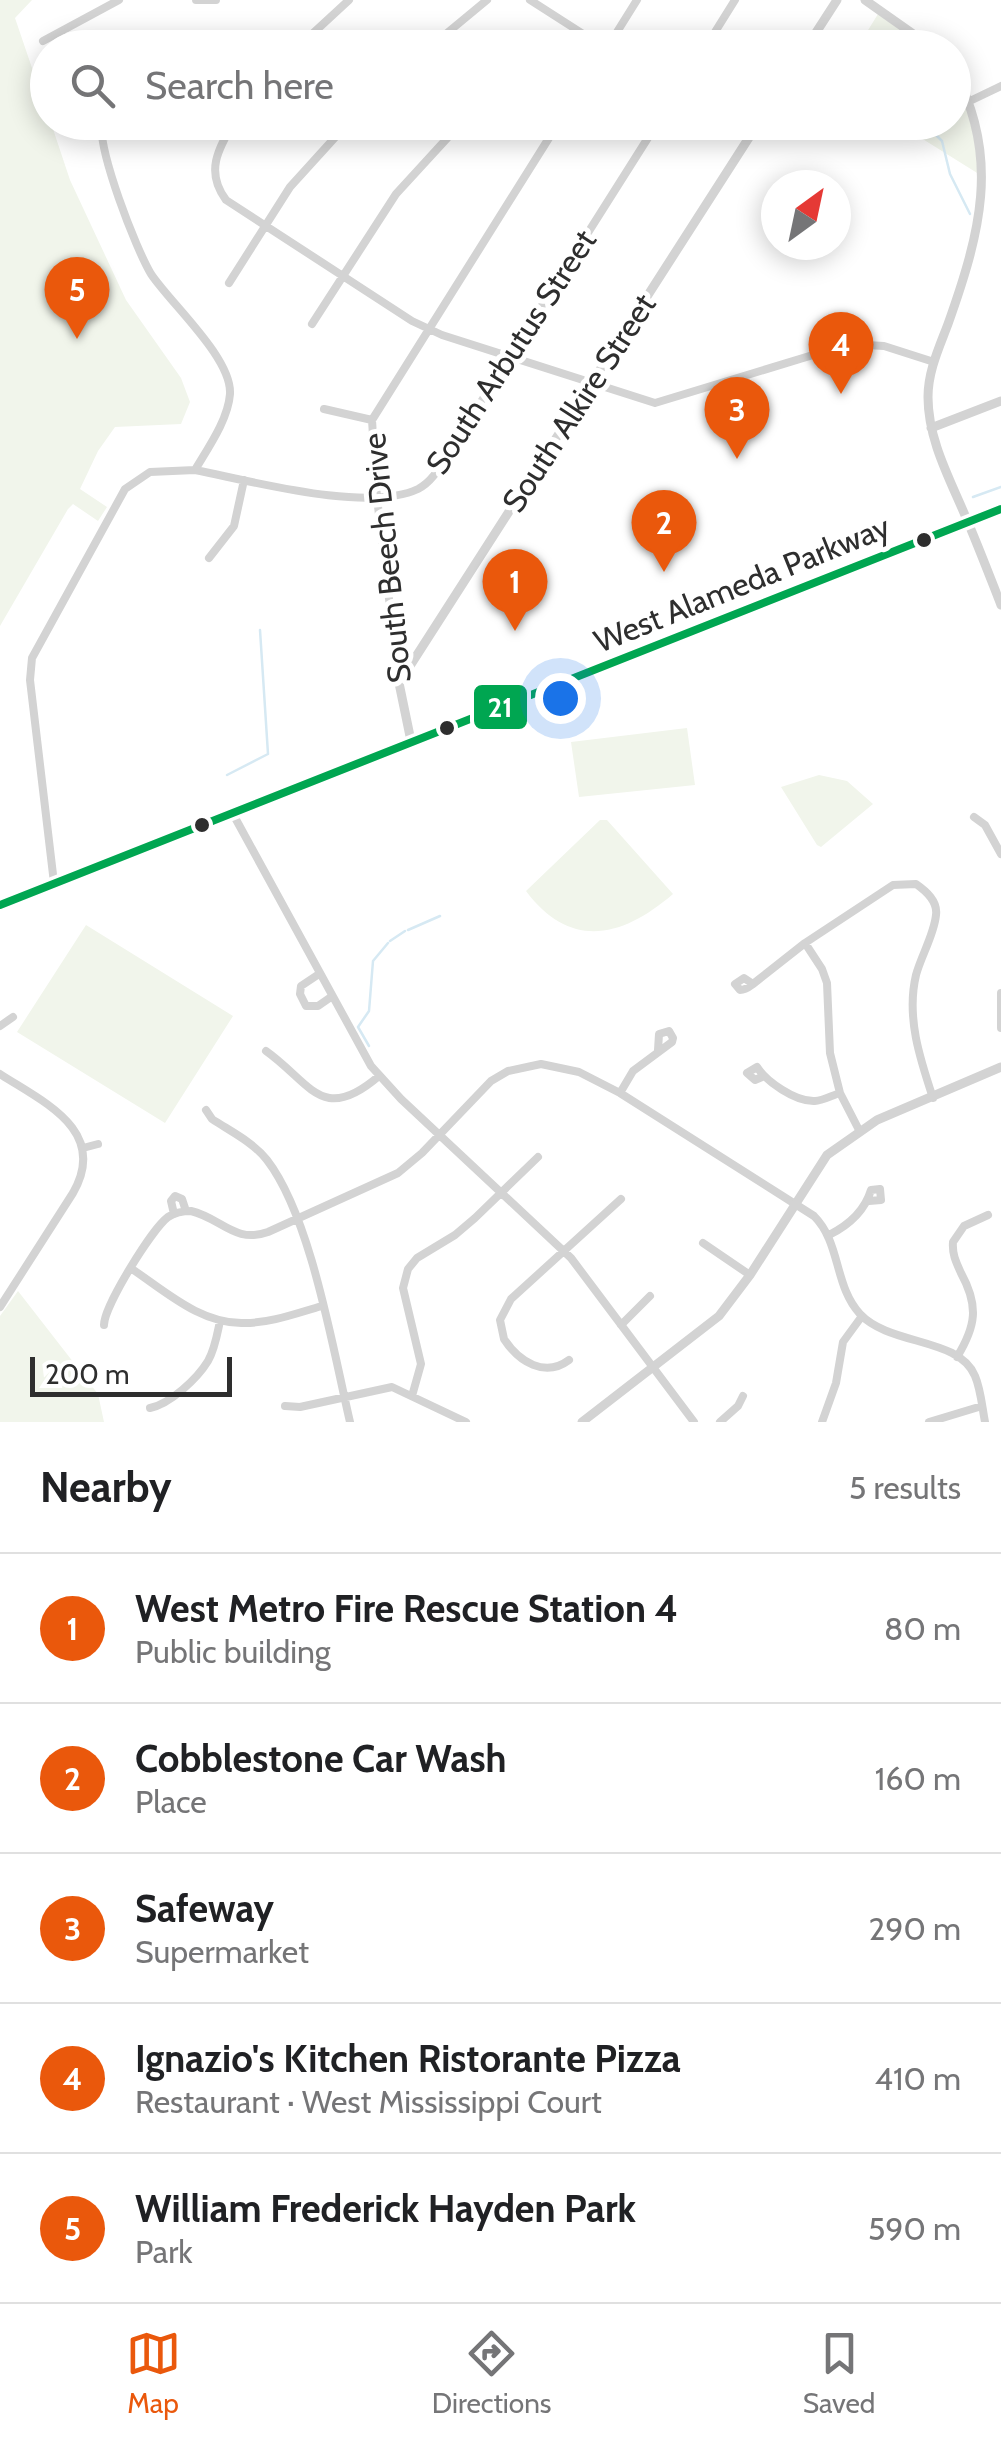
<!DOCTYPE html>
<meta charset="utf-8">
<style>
body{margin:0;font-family:Cabin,sans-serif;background:#f6f6f6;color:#202124}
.compass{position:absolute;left:761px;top:170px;width:90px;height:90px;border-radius:50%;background:#fff;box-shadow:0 5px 25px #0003;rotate:33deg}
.scale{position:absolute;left:30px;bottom:25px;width:202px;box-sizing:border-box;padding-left:10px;border:5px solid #2e2e2e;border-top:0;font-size:28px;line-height:35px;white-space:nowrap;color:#2e2e2e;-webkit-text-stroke:8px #fff;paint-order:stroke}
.you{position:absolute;left:560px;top:698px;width:35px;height:35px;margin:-25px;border:8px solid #fff;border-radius:50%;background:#1a73e8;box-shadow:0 0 0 15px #1a73e833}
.badge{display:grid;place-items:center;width:65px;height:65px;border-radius:50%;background:#ea580c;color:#fff;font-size:32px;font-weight:700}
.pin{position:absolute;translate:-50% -82px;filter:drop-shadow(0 2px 5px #0008)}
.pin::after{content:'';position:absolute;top:52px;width:35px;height:30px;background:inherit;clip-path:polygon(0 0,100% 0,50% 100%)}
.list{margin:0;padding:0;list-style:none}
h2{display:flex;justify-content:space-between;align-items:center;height:130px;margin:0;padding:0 40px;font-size:42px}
h2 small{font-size:32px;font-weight:400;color:#757577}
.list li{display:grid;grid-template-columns:65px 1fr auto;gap:30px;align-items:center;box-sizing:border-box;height:150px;padding:0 40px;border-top:2px solid #e0e0e0}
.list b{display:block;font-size:38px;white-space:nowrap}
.list p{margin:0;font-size:32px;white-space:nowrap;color:#757577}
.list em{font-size:32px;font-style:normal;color:#757577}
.icon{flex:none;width:55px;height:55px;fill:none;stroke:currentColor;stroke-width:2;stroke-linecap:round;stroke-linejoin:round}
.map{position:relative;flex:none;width:1001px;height:1422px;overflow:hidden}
.search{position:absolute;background:#fff;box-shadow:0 5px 25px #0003;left:30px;right:30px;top:30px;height:110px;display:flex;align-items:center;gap:25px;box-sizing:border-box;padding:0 35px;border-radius:55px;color:#757577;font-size:38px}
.sheet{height:880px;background:#fff}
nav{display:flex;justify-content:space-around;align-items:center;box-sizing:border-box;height:140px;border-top:2px solid #e0e0e0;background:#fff;font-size:28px;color:#757577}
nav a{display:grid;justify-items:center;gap:5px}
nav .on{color:#ea580c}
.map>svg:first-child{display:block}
.green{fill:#f1f5eb}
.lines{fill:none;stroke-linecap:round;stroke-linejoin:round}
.stream{stroke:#d6e9f3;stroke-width:2.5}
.minor{stroke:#d3d3d3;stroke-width:8}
.tertiary{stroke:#d3d3d3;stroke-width:9}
.secondary{stroke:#ccc;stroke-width:10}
.bus-1-casing{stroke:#fff;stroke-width:15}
.bus-1{stroke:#00a651;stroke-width:8}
.bus-dot{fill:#2e2e2e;stroke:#fff;stroke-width:4}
.labels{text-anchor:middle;stroke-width:10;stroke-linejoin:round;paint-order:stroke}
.street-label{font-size:32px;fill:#2e2e2e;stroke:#fff}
.line-badge{stroke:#fff;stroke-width:4}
.badge-label{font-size:28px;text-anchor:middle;font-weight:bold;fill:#fff}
</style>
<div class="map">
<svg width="1001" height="1422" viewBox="0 0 1001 1422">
<rect width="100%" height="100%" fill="#fff"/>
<path class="green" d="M0 0H32L15 18 47 112 48 122 51 123 70 180 126 300 181 378 190 402 181 424 115 427 98 451 80 489 107 507 98 521 73 504 68 509 0 626Z
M878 14 923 47 857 48Z
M954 82 967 105 982 176 897 123 954 122Z
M687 728 695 785 579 797 571 742Z
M819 775 847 781 873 804 821 847 817 845 781 787Z
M600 820H607L673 894C623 937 571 951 526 891Z
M86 925 233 1016 165 1123 17 1032Z
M18 1291 98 1394 104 1422H0V1316Z"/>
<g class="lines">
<path class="stream" d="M923 122 942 141 950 174 970 214
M973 497 1001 487
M227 775 268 754 260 630
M408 930 440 916
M390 941 405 931
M369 1046 358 1027 369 1011 373 961 388 943"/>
<path class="minor" d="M196 0H216
M530 0 605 48
M43 41 119 0
M297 48 349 0
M429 48 487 0
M607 48 637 0
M705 48 735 0
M972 100 1001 86
M234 122C218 149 205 172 226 200L412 321 442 335 655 403 849 344 884 346 934 362
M537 122 552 132
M229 283 290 187 349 122
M312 324 396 194 462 122
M324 409 372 420
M195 470C251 481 367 513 418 489 432 482 440 467 448 454L658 122
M209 558 234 526 244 480
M399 683 377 498 372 420 559 122
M233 814 371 1066 401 1099 571 1258 694 1422
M974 817 985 825 1001 854
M54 883 30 680 32 658 125 489 150 472 195 470C208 448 228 420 230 394 232 358 171 304 151 274 136 249 97 149 102 122
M805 943 822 969 827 983 830 1053 840 1093 859 1130
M319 974 301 986 300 994 306 1006H318L331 997
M753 984 744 978 735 984 740 990C746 990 749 987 753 984L805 943 893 885 916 884C926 891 938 901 936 915 934 935 921 956 916 975 906 1017 920 1059 933 1098
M1001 993V1028
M0 1026 13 1017
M266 1051C311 1083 322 1125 379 1076
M0 1074C43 1102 109 1130 73 1193L0 1307
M762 1077 755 1080 747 1073 757 1067C766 1081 795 1102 815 1101 822 1101 833 1095 840 1093
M620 1093 633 1071 672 1042 673 1038 669 1031 659 1034 658 1050
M206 1110 212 1119C230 1131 253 1142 267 1160 311 1217 333 1350 350 1422
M83 1148 98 1144
M174 1214 171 1201 175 1196 182 1199 186 1211
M829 1235C849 1225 865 1210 871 1190L880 1189 881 1200 869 1201
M703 1243 750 1275
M132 1269C166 1292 202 1325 245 1323 271 1323 297 1313 322 1306
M104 1325C104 1306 152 1229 168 1217 176 1212 182 1211 191 1211 221 1218 235 1244 268 1232L398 1173 422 1153 491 1081 508 1071 541 1064 579 1072 620 1093 814 1216C841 1243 834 1286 860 1314 890 1346 959 1337 975 1376 981 1390 982 1407 985 1422
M621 1325 650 1296
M957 1357C976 1326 979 1306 961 1273 956 1262 952 1254 953 1242L964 1226 988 1215
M569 1360C545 1378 519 1362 504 1339L500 1320 511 1299 621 1199
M412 1396 421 1364 403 1288 408 1269 417 1258 455 1235 475 1218 538 1157
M285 1406 300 1407 392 1387 466 1422
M150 1408C170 1404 197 1379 208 1361 215 1349 217 1335 220 1321
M720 1422 738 1406 743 1396
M822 1422 836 1383 843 1342 862 1316
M929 1422 982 1406"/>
<path class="tertiary" d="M865 0 933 48
M806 48 837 0
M954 71C1001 157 980 234 948 324 939 348 928 371 928 397 928 441 951 481 967 520 979 548 990 577 1001 605
M931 428 1001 401
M411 741 399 683 759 122
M582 1422 719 1316 750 1275 827 1155 877 1120 1001 1067"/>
<path class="secondary" d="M0 905 1001 509"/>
<g class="bus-1-casing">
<path id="bus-1" d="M0 905 1001 509"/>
</g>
<use href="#bus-1" class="bus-1"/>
</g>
<g class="bus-dot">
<circle cx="924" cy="540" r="9"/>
<circle cx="447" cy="728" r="9"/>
<circle cx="202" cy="825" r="9"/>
</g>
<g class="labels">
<g class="street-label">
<text transform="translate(511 352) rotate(-57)" y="11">South Arbutus Street</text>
<text transform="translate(579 403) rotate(-57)" y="11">South Alkire Street</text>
<text transform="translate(387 558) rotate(-96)" y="11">South Beech Drive</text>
<text transform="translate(742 584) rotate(-22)" y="11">West Alameda Parkway</text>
</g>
</g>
<rect class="line-badge" x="472" y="683" width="57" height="48" rx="10" fill="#00a651"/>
<g class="badge-label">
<text x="500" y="717">21</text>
</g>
</svg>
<svg class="compass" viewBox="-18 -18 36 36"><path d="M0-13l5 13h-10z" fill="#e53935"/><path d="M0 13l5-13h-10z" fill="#757577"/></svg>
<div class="scale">200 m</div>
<div class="you"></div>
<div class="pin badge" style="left:515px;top:631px">1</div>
<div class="pin badge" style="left:664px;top:572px">2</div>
<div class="pin badge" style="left:737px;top:459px">3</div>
<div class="pin badge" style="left:841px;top:394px">4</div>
<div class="pin badge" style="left:77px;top:339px">5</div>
<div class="search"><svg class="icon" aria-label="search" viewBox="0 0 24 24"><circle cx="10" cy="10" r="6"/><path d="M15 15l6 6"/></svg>Search here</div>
</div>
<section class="sheet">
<h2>Nearby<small>5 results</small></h2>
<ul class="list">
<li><span class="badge">1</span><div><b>West Metro Fire Rescue Station 4</b><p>Public building</p></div><em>80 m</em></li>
<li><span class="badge">2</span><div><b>Cobblestone Car Wash</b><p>Place</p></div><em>160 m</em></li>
<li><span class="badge">3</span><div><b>Safeway</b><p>Supermarket</p></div><em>290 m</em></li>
<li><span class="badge">4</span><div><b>Ignazio's Kitchen Ristorante Pizza</b><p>Restaurant · West Mississippi Court</p></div><em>410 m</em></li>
<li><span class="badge">5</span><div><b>William Frederick Hayden Park</b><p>Park</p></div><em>590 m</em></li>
</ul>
</section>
<nav>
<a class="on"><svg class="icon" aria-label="map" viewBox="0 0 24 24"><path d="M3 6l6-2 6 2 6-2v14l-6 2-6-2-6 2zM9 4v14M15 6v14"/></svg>Map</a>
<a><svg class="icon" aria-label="directions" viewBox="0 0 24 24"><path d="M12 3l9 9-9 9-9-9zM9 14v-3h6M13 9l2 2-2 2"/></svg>Directions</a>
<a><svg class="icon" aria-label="saved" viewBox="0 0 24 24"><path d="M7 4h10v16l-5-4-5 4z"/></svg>Saved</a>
</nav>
